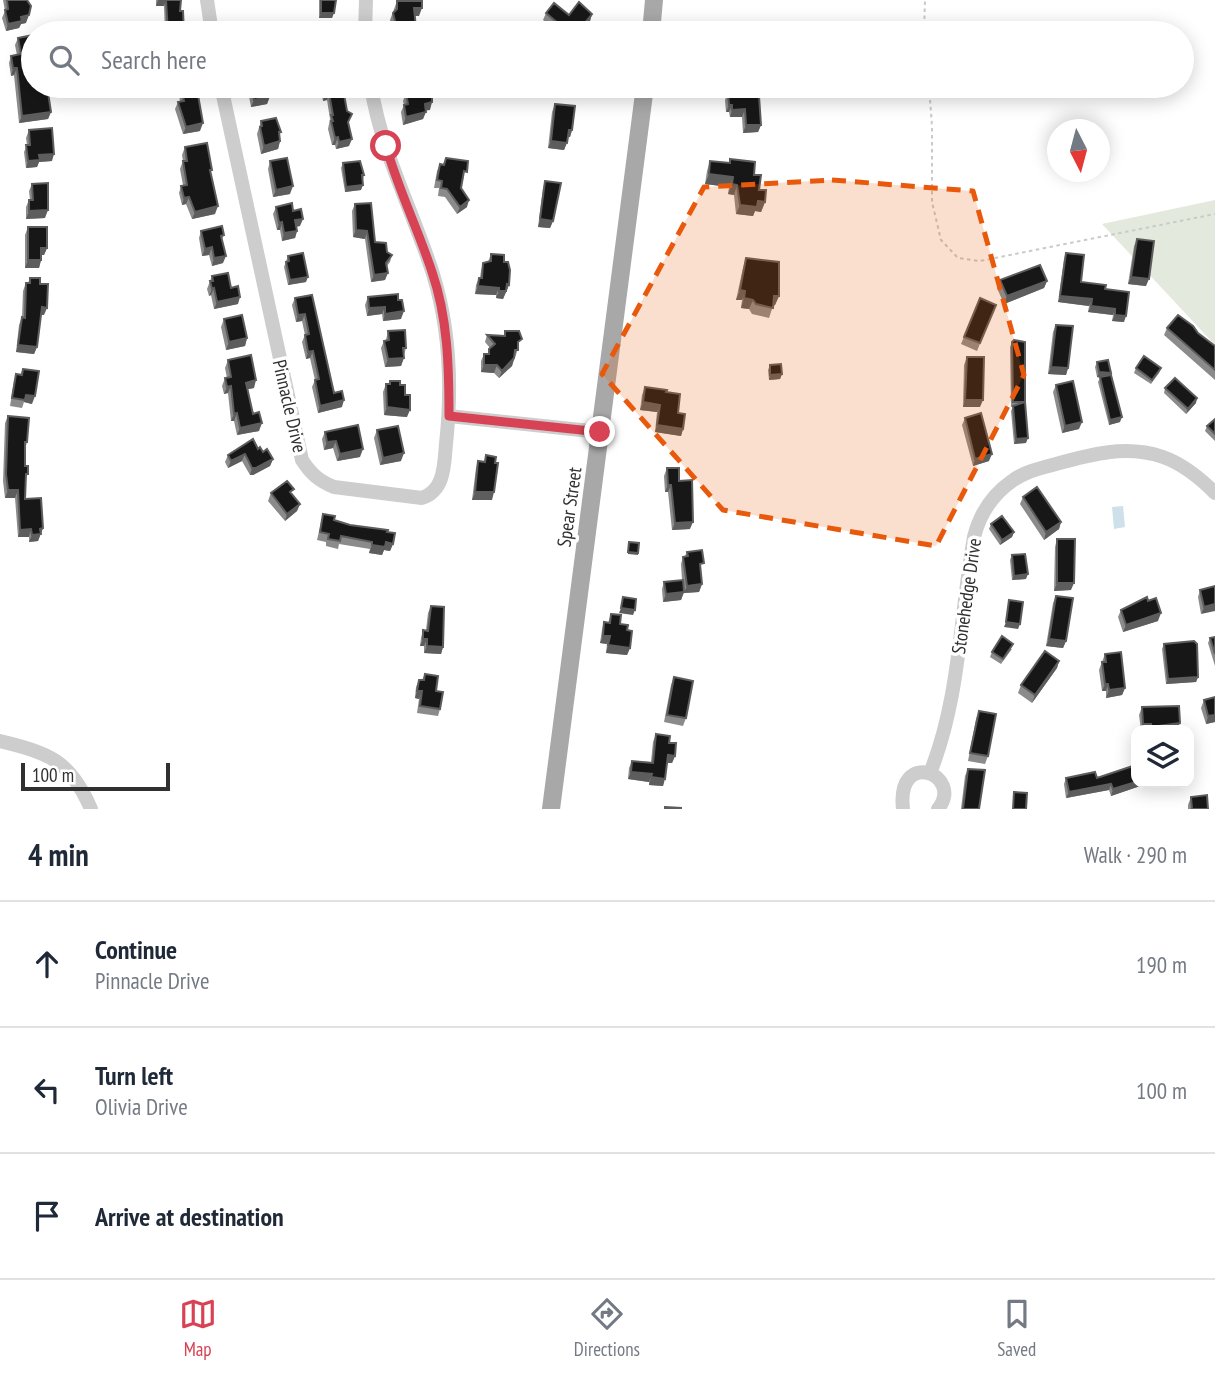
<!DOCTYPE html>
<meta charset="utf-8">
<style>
body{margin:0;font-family:"PT Sans Narrow",sans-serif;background:#f6f6f7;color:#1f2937}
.controls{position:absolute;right:21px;bottom:21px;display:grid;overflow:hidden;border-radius:14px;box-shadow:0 4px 18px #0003}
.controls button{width:63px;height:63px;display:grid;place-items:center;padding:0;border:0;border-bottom:2px solid #e0e1e3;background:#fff;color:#1f2937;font:35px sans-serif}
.compass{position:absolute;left:1047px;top:119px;width:63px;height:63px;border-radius:50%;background:#fff;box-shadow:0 4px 18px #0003;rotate:174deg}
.scale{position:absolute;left:21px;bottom:18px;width:149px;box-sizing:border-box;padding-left:7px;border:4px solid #303030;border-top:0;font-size:19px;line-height:24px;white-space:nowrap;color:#303030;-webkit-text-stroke:5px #fff;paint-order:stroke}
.stop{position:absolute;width:21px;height:21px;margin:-16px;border:5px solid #d74254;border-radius:50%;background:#fff}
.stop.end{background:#d74254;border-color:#fff;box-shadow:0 2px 7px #0008}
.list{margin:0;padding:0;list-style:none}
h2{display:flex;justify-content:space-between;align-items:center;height:91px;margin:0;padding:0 28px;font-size:30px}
h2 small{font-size:23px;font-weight:400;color:#747a83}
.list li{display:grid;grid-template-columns:46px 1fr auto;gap:21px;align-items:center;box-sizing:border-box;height:126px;padding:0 28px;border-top:2px solid #e0e1e3}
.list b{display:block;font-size:26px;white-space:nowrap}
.list p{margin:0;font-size:23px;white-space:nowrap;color:#747a83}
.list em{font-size:23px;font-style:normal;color:#747a83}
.icon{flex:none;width:38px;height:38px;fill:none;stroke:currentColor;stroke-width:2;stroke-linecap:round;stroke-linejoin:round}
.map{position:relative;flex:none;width:1215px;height:809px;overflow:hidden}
.search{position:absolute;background:#fff;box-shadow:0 4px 18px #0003;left:21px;right:21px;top:21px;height:77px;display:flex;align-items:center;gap:18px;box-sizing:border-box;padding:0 24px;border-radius:38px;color:#747a83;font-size:26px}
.sheet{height:469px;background:#fff}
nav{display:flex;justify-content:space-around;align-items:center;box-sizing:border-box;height:98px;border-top:2px solid #e0e1e3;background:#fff;font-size:19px;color:#747a83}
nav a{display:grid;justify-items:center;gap:4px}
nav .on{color:#d74254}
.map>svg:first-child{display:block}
.green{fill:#e4e9dd}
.water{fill:#cee0ea}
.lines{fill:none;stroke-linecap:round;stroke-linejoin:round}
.path{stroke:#cacaca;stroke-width:2;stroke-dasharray:3.5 3.5;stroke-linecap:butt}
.minor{stroke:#cdcdcd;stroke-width:14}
.major{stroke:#a8a8a8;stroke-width:18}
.wall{fill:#8b8b8b}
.shaded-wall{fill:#5d5d5d}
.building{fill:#171717;stroke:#5d5d5d;stroke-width:2}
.route{stroke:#d74254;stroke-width:9}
.marked{fill:#e8590c;fill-opacity:0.2;stroke:#e8590c;stroke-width:5;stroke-dasharray:14 9;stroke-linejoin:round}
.labels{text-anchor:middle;stroke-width:7;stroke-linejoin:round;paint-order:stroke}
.street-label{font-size:19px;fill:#303030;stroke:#fff}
</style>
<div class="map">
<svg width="1215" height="809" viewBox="0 0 1215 809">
<rect width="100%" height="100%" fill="#fff"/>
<path class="green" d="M1215 200V345L1102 224Z"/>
<path class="water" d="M1123 506 1125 527 1114 529 1112 507Z"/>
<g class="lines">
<path class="path" d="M924 33 925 0
M929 86 932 126V202L941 240 958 258 980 261 1215 214"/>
<path class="minor" d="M207 0 212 33
M365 33 366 0
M221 86 302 460C311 474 319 481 334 487L422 498C445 490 444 465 446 444 452 388 450 329 433 274 413 211 381 152 371 86
M449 416 600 432
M0 741C49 753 70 760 91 809
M930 773C960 699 960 615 974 537 980 513 992 495 1012 481 1024 472 1038 469 1052 465 1088 455 1125 444 1163 457 1183 464 1200 478 1215 493
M903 809C896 747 965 775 938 809"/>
<path class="major" d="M651 33 654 0
M551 809 645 86"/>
</g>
<path class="wall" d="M3 0H27L26 23 21 24 19 28 6 31 2 18 5 11Z
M156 0H181L180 11 184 33H165L164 6H156Z
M319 0H336L332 18H319Z
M397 1 419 16H414V33H393L390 20Z
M546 13 569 15 592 14 590 21 580 33H556L557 32 543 20Z
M18 38 51 112 48 119 19 123 14 75 11 76 9 63 11 56 17 55 15 45Z
M167 86H193L200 131 183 134 175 109 178 102H180L179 93 169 94Z
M247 86H268L270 96 267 104 251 107Z
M320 86H339L348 123 349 146 336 149 335 145H332L328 129 330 119 327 100 323 101Z
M406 93 430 110H426L423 119 403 125 401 112 404 105 403 101Z
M728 93 747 97 761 125 758 132 743 133 742 117H730L729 112H726L725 100Z
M555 104 572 130 570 137H568L564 150 548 148 552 112Z
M261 121 281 132 279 136 280 141 278 149 261 154 257 134Z
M29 130 52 161 39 162 37 167 26 168 24 152 27 145 26 138Z
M185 147 210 174 215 214 192 219 186 204 182 205 179 193 181 186 183 185 180 169 183 161 182 155Z
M446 158 464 179H463L461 188 467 207 457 214 445 197 438 196 439 188H434L437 171 440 164 443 165Z
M730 159 754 175 765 202 761 212 755 211 753 216 736 214 734 195 728 194 729 187 705 184 707 171 710 161 729 163Z
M270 161 290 194 273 197 268 169Z
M343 163 364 175 361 190 345 192 341 168Z
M545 181 553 221 550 228 538 227 543 188Z
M32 184 45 218 26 219V207L29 200H30L29 191Z
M355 204 375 242 392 255 390 262 387 266 385 280 371 282 365 239 353 237 352 211Z
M276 207 293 211 300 226 296 227 297 231 295 238 282 241 280 230H277L273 214Z
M28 227 47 248 44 255H41V260L39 268H25V235Z
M201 231 224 235 222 239 223 263 212 266 209 255 202 256 199 238Z
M1137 239 1146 286 1128 284 1134 246Z
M1066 253 1081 282 1105 289 1124 322 1112 321 1113 315 1088 312 1089 306 1058 302 1064 259Z
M491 254 504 262 509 285 503 299 496 298V295L475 294 476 285 479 278H480L481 271 483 263 488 262Z
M288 256 306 282 288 285 284 267Z
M746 258 779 296 775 305 773 306 769 318 752 314 749 309 741 308 742 300H736L743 268Z
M212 276 231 288 238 304 214 309 211 295 209 296 207 289Z
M30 278 40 284 44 315H41L37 347 34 354 16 352 19 325 22 317 23 291 26 283H28Z
M1000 280 1047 281 1044 288 1004 304 997 288Z
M312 295 334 393 342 407 318 413 312 387 315 380 310 358 306 359 302 342 305 335 302 321 296 322 292 305 295 298Z
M368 297 401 319 383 321 382 314 367 316 365 305Z
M980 298 996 305 977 351 961 344Z
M224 319 247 338 245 346 226 350 221 327Z
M1056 325 1068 368 1066 375 1048 374 1053 332Z
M1167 328 1198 333 1215 346V380L1164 335Z
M388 331 406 348 401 366 385 367 381 348 384 341 386 340Z
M505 331 519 346 512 366 499 378 494 373 481 372V361L484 354H488L490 348 485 342 487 335 504 336Z
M1012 342 1026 443 1014 444 1011 411 1013 407H1011L1010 347Z
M967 357 980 407H963L964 365Z
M228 360 254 388 248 389 253 414 259 431 237 435 234 421H231L228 393 224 394 222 386 225 378H227L225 368Z
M1097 362 1110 375 1120 422 1109 425 1098 382 1100 378 1097 377 1095 367Z
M770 365 782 374 780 379 769 380 768 370Z
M1136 368H1161L1159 373 1151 384 1134 373Z
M23 369 32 404 24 402 22 408 10 406 14 381 16 374 20 375Z
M390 381 400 385 407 417 384 415 383 392 386 384H388Z
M1056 385 1079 429 1062 433 1053 392Z
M645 387 666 392 678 413 683 429 681 436 655 432 657 412 640 410 642 395Z
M1165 388 1196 403 1186 414 1164 393Z
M8 416 27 442 25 449V499L43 528 38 541 29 542V537H18L15 498H5L3 481 5 423Z
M965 418 989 461 973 466 962 425Z
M1215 419V441L1205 431 1207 426Z
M377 430 401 461 380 465 374 438Z
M325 432 360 457 337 461 333 448 324 450 322 439Z
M258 449 273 459 270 466 253 475H250L242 461 228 468 225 462 228 455Z
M486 455 492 500H472L476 468 478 461 484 462Z
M667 468 690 529 672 530 668 492H665L664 476Z
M271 493 292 494 300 504 297 511 285 521 268 501Z
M1023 497 1061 522 1059 529 1044 540 1020 504Z
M323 514 334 520 350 525 387 532 393 544 390 551 384 550 382 555 369 553 370 549 339 544 338 549 326 546V542L317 540Z
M991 524 1014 532 1012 537 1000 545 989 529Z
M1057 539 1071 590 1054 591 1055 547Z
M687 552 701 571 702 584 699 592 684 593V592L681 600 663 602 662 589 664 582 682 580 681 564 683 557 685 556Z
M1012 555 1026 579 1012 580 1010 560Z
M1215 586 1201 614 1198 597 1200 590Z
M1056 596 1066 641 1063 648 1046 646 1053 603Z
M431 606 443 647 441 654 424 653V646H420L421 638 423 630H426L428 613Z
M1121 610 1158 621 1123 632 1118 617Z
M611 614 620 624 627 630 630 648 627 655 606 653 607 644 600 643 602 630 604 622 608 623Z
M1215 637V666L1208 643 1210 638Z
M1164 644 1198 677 1196 682 1166 684 1162 649Z
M1012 649 1001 664 990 657 992 652Z
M1105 654 1125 688 1122 695 1106 698V691H1102L1099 670Z
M1059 661 1057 668 1032 703 1018 693 1021 685Z
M425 674 436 691 440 709 438 716 417 713 419 699 415 698 416 687 419 680H422Z
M674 677 686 718 683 726 664 722 671 685Z
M1204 700 1215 722 1206 724 1201 708Z
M1142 707 1177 730H1141L1139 715Z
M979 711 988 756 985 764 968 761 976 719Z
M656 734 669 743 675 756 672 763H667L663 786 649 785V782L628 779 629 768 632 761 651 762 653 742Z
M968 769 979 809H961L965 776Z
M1066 778H1097L1136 783H1146V784L1111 796 1109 790 1066 798 1064 784Z
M1191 797 1208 809H1188V805Z"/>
<path class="shaded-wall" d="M158 0H166L164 6H156Z
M414 8H422L419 16H411Z
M321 13H334L332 18H319Z
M592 14 590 21 580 33V29Z
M29 15 26 23 21 24 19 28 6 31 8 24 21 17Z
M416 28 414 33H395L397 29Z
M13 68H17L14 75 11 76Z
M181 86 179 93 169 94 171 87Z
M329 93 327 100 323 101 325 94Z
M270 96 267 104 251 107 254 100Z
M432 102 430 110 422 111 425 104Z
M729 105H732L729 112H726Z
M745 109 742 117H730L732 110Z
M51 112 48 119 19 123 22 116Z
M426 112 423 119 403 125 406 117Z
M203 123 200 131 183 134 186 127Z
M746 125H761L758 132 743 133Z
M569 130H572L570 137H566Z
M338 137 335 145H332L335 138Z
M352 139 349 146 336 149 339 142Z
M280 141 278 149 261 154 264 146Z
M551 141 567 143 564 150 548 148Z
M54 154 52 161 39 162 37 167 26 168 28 161 39 155Z
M709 174 733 177 729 187 705 184Z
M732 184 737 185 734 195 728 194Z
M363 185 361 190 345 192 346 187Z
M293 186 290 194 273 197 276 190Z
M189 197 186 204 182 205 184 198Z
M469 200 467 207 457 214 460 207Z
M758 201 765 202 761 212 755 211 753 216 736 214 740 205Z
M218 206 215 214 192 219 195 212Z
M48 210 45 218 26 219 29 211Z
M303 219 300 226 292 227 295 220Z
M540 219 553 221 550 228 538 227Z
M282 222 280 230H277L279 223Z
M356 230 367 231 365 239 353 237Z
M297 231 295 238 282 241 284 233Z
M212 247 209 255 202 256 205 249Z
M41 248H47L44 255H39Z
M226 256 223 263 212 266 214 258Z
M28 260H41L39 268H25Z
M388 273 385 280 371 282 374 275Z
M308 277 306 282 288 285 290 280Z
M1131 277 1149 279 1146 286 1128 284Z
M1047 281 1044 288 1004 304 1007 296Z
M507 284 509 285 503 299 496 298 499 291Z
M478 286 499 288 496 295 475 294Z
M214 288 211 295 209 296 212 289Z
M740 290 745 291 742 300H736Z
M774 296H779L775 305 771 306Z
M1060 296 1092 299 1089 306 1058 302Z
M240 297 238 304 214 309 217 302Z
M744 298 753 300 749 309 741 308Z
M1091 306 1115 309 1113 315 1088 312Z
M42 307 47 308 44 315H39Z
M385 307 382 314 367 316 369 308Z
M404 311 401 319 383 321 385 314Z
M305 314 302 321 296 322 298 315Z
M1115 315 1126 316 1124 322 1112 321Z
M247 338 245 346 226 350 229 342Z
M18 345 37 347 34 354 16 352Z
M313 351 310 358 306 359 308 352Z
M404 358 401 366 385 367 388 359Z
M514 358 512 366 499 378 502 371Z
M484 365H497L494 373 481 372Z
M1051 367 1068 368 1066 375 1048 374Z
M1099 372 1111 373 1109 378 1097 377Z
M782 374 780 379 769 380 770 375Z
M256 380 254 388 244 390 246 383Z
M231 386 228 393 224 394 227 387Z
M26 395 35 396 32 404 24 402Z
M1197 398 1196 403 1186 414 1188 409Z
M344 400 342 407 318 413 320 406Z
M965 400H983L980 407H963Z
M643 402 660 405 657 412 640 410Z
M387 407 410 410 407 417 384 415Z
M237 413 234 421H231L234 414Z
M1122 417 1120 422 1109 425 1110 420Z
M1082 422 1079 429 1062 433 1065 426Z
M262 423 259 431 237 435 240 428Z
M657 425 683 429 681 436 655 432Z
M1028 438 1026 443 1014 444 1016 439Z
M336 441 333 448 324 450 327 442Z
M363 449 360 457 337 461 340 454Z
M404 453 401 461 380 465 383 458Z
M245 454 242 461 228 468 231 461Z
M992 454 989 461 973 466 975 459Z
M273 459 270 466 253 475H250L252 468Z
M668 485H671L668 492H665Z
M8 490H18L15 498H5Z
M475 492H494L492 500H472Z
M300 504 297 511 285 521 287 514Z
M693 522 690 529 672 530 675 523Z
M1061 522 1059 529 1044 540 1046 532Z
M43 528 38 541 29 542 32 535 40 529Z
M31 529 29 537H18L20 530Z
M1014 532 1012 537 1000 545 1002 540Z
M386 542 393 544 390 551 384 550 382 555 369 553 372 545Z
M628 552 638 553V555L628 554Z
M1028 574 1026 579 1012 580 1014 576Z
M1057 583H1074L1071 590 1054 591Z
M702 584 699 592 684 593 687 586Z
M684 592 681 600 663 602 666 594Z
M1215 604V611L1201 614 1204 607Z
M621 608 635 610 633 615 619 613Z
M1161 613 1158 621 1123 632 1126 625Z
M1006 622 1020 624 1018 629 1004 627Z
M603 636H610L607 644 600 643Z
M423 639H427L424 646H420Z
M1049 639 1066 641 1063 648 1046 646Z
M608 645 630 648 627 655 606 653Z
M427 646 443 647 441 654 424 653Z
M1059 661 1057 668 1032 703 1035 695Z
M1198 677 1196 682 1166 684 1168 679Z
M1105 684H1108L1106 691H1102Z
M1125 688 1122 695 1106 698 1109 690Z
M417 691H422L419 699 415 698Z
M1215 715V722L1206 724 1208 716Z
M1180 723 1177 730H1150L1151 727Z
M1143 724H1151L1149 730H1141Z
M668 755 675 756 672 763H665Z
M631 772 652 774 649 782 628 779Z
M651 777 665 779 663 786 649 785Z
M1136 782V783H1146V784L1111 796 1113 789Z
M1111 784 1109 790 1066 798 1069 792Z"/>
<path class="building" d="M7 0H27L31 6 29 15 21 17 22 21 8 24 5 10 8 9Z
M166 0H181L180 11H183L184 33H168Z
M321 0H336L334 13H321Z
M397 1H422V8H414L416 28 397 29 393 13 397 9Z
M579 2 592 14 580 29 579 33H562V30L559 27 560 25 546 13 554 3 569 15Z
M262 27 263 33H241L240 31Z
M335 31V33H315V32Z
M33 35V86H47L51 112 22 116 17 68H13L11 56 21 54 18 38Z
M181 86H193L195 96 198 95 203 123 186 127 178 102 184 101Z
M251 86H268L270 96 254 100Z
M324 86H339L340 89H343L347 111 352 114 348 122 352 139 339 142 338 137 335 138 331 121H333L331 115H333L329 93 325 94Z
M427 86H432V102L425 104 426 112 406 117 404 105 408 104 406 93 411 89Z
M728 93H747V97L759 96 761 125H746L745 109 732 110V105H729Z
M555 104 575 106 572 130H569L567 143 551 141Z
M276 118 281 132H279L280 141 264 146 260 127 262 126 261 121Z
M52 128 54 154 39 155 40 160 28 161 26 145H30L29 130Z
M207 143 212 170H210L218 206 195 212 189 197 184 198 181 186 187 185 183 161H187L185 147Z
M287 158 293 186 276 190 270 161Z
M446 158 468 161 467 172 464 171 461 188 469 200 460 207 447 189 441 188 442 181 437 180 440 164 444 165Z
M730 159 755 162 754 175H761L759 190H766L765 202 758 201 757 207 740 205 737 185 732 184 733 177 709 174 710 161 730 163Z
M360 161 364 175H362L363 185 346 187 343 163Z
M545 181 561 183 553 221 540 219Z
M48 183V210L29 211V200H33L32 184Z
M292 203 293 211 301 209 303 219 295 220 297 231 284 233 282 222 279 223 276 207Z
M371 203 375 242 386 243 387 252 392 255 386 263 388 273 374 275 367 231 356 230 355 204Z
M222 226 224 235 221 236 226 256 214 258 212 247 205 249 201 231Z
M28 227H47V248H41V260H28Z
M1137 239 1154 241 1149 279 1131 277Z
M303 253 308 277 290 280 286 262 289 261 288 256Z
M1066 253 1084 255 1081 282 1106 285 1105 289 1129 292 1126 316 1115 315V309L1091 306 1092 299 1060 296Z
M491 254 504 255V262H508L510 270 509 285 507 284 506 291H499V288L478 286 479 278H482L483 263 491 261Z
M746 258 779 262V296H774L773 308 756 304 753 300 744 298 745 291 740 290Z
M1040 265 1047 281 1007 296 1000 280Z
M228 273 231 288 238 286 240 297 217 302 214 288 212 289 210 281H213L212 276Z
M30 278H40V284H48L47 308 42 307 37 347 18 345 22 317 25 318 26 283H30Z
M398 294V300H402L404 311 385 314V307L369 308 368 297Z
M312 295 334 393 342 391 344 400 320 406 315 380 319 379 313 351 308 352 305 335 309 334 305 314 298 315 295 298Z
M980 298 996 305 980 343 964 337Z
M242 315 247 338 229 342 224 319Z
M1178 315 1193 326 1198 333 1215 346V370L1167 328Z
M1056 325 1073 326 1068 368 1051 367Z
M405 330 406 348H403L404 358 388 359 384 341 389 340 388 331Z
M505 331H519L522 339 518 342V350H515L514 358 502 371 497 365H484V354H489V349L495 344 487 335 505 336Z
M1014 340 1025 342V402H1013L1012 342Z
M251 355 256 380 246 383 253 414 259 412 262 423 240 428 237 413 234 414 231 386 227 387 225 378 231 377 228 360Z
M1144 356 1161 368 1152 380 1136 368Z
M967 357H984L983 400H965Z
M1108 360 1111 373 1099 372 1097 362Z
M781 364 782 374 770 375V365Z
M23 369 39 371 35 396 26 395 25 400 12 398 16 374 22 375Z
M1111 375 1122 417 1110 420 1100 377Z
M1175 378 1197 398 1188 409 1165 388Z
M390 381H400V385H405V395H410V410L387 407 386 384H390Z
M1073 381 1082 422 1065 426 1056 385Z
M645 387 667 390 666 392 680 394 678 413 685 414 683 429 657 425 660 405 643 402Z
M1025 402 1028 438 1016 439 1013 406Z
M981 413 992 454 975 459 965 418Z
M8 416 29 418 27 442H25V466H28V474H26L25 499 41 498 43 528 40 529 41 534 32 535 31 529 20 530 18 490H8L6 474Z
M1215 419V434L1207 426Z
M358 425 363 449 340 454 336 441 327 442 325 432Z
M398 426 404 453 383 458 377 430Z
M253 439 258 449 260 447 263 452 267 449 273 459 256 468H252L245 454 231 461 228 455Z
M486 455 496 457 495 463H498L494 492H475L478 461 485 462Z
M667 468H679V481L692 480 693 522 675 523 671 485H668Z
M287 481 294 489 290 492 300 504 287 514 271 493Z
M1037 487 1061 522 1046 532 1023 497Z
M323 514 335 516 334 520 350 525 388 530 387 532 395 533 393 544 386 542 385 547 372 545V542L341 536 340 541 328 539 329 534 320 532Z
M1002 516 1014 532 1002 540 991 524Z
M1057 539H1075L1074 583H1057Z
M629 542 639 543 638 553 628 552Z
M702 550 704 563 700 564 702 584 687 586 683 557 688 556 687 552Z
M1025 554 1028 574 1014 576 1012 555Z
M683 580 684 592 666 594 664 582Z
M1215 586V604L1204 607 1200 590Z
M1056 596 1073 598 1066 641 1049 639Z
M623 597 636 599 635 610 621 608Z
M1147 597 1148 601 1156 598 1161 613 1126 625 1121 610Z
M1009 600 1023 602 1020 624 1006 622Z
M431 606 444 607 443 647 427 646V639H423V630L428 631Z
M611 614 621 615 620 624 628 625 627 630 632 631 630 648 608 645 610 636H603L604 622 610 623Z
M1002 636 1013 644 1003 659 992 652Z
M1215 637V654L1210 638Z
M1194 641 1197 644 1198 677 1168 679 1164 644Z
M1045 651 1059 661 1035 695 1021 685Z
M1121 652 1125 688 1109 690 1108 684H1105L1102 662H1106L1105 654Z
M425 674 438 676 436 691 443 692 440 709 420 706 422 691H417L419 680H424Z
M674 677 693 681 686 718 667 715Z
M1215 697V715L1208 716 1204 700Z
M1179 706 1180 723 1151 727V724H1143L1142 707Z
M979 711 996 714 988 756 970 753Z
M656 734 670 736 669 743H676L675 756 668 755 665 779 651 777 652 774 631 772 632 761 653 763Z
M1136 765V782L1113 789 1111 784 1069 792 1066 778 1095 772 1097 778Z
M968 769 985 770 979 809H963Z
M1014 792 1027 793 1026 809H1013Z
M1207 795 1208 809H1192L1191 797Z
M665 807 681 808V809H665Z"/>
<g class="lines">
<path class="route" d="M386 146C398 189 418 229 432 272 448 318 449 368 449 416L600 432"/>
</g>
<path class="marked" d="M832 180 973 191 1024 375 936 546 723 510 602 374 704 187Z"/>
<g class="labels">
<g class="street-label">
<text transform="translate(290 406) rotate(77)" y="7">Pinnacle Drive</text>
<text transform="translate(569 507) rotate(-82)" y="7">Spear Street</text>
<text transform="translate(966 596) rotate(-82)" y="7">Stonehedge Drive</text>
</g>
</g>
</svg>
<div class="controls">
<button><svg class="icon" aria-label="layers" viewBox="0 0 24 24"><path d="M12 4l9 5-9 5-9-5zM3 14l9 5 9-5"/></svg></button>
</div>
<svg class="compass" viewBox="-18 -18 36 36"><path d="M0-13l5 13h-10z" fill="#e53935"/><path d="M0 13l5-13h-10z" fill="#747a83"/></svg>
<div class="scale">100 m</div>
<div class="stop" style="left:386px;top:146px"></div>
<div class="stop end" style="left:600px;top:432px"></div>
<div class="search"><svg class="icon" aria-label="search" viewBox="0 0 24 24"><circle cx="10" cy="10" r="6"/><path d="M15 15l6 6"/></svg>Search here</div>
</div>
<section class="sheet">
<h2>4 min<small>Walk · 290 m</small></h2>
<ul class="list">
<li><svg class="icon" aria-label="ahead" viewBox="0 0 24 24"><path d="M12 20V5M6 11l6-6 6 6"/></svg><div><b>Continue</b><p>Pinnacle Drive</p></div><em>190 m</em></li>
<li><svg class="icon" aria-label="left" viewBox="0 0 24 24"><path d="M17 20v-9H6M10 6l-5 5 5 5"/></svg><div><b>Turn left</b><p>Olivia Drive</p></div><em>100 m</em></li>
<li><svg class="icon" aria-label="arrive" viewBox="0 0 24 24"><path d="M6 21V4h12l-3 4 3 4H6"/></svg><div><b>Arrive at destination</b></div></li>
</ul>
</section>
<nav>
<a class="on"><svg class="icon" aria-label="map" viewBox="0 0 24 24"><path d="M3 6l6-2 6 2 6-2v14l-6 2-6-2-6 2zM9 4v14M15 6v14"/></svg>Map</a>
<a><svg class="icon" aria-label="directions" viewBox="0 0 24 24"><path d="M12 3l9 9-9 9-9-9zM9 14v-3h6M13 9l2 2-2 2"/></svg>Directions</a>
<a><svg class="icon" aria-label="saved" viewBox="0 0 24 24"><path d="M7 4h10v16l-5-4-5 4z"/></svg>Saved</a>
</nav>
